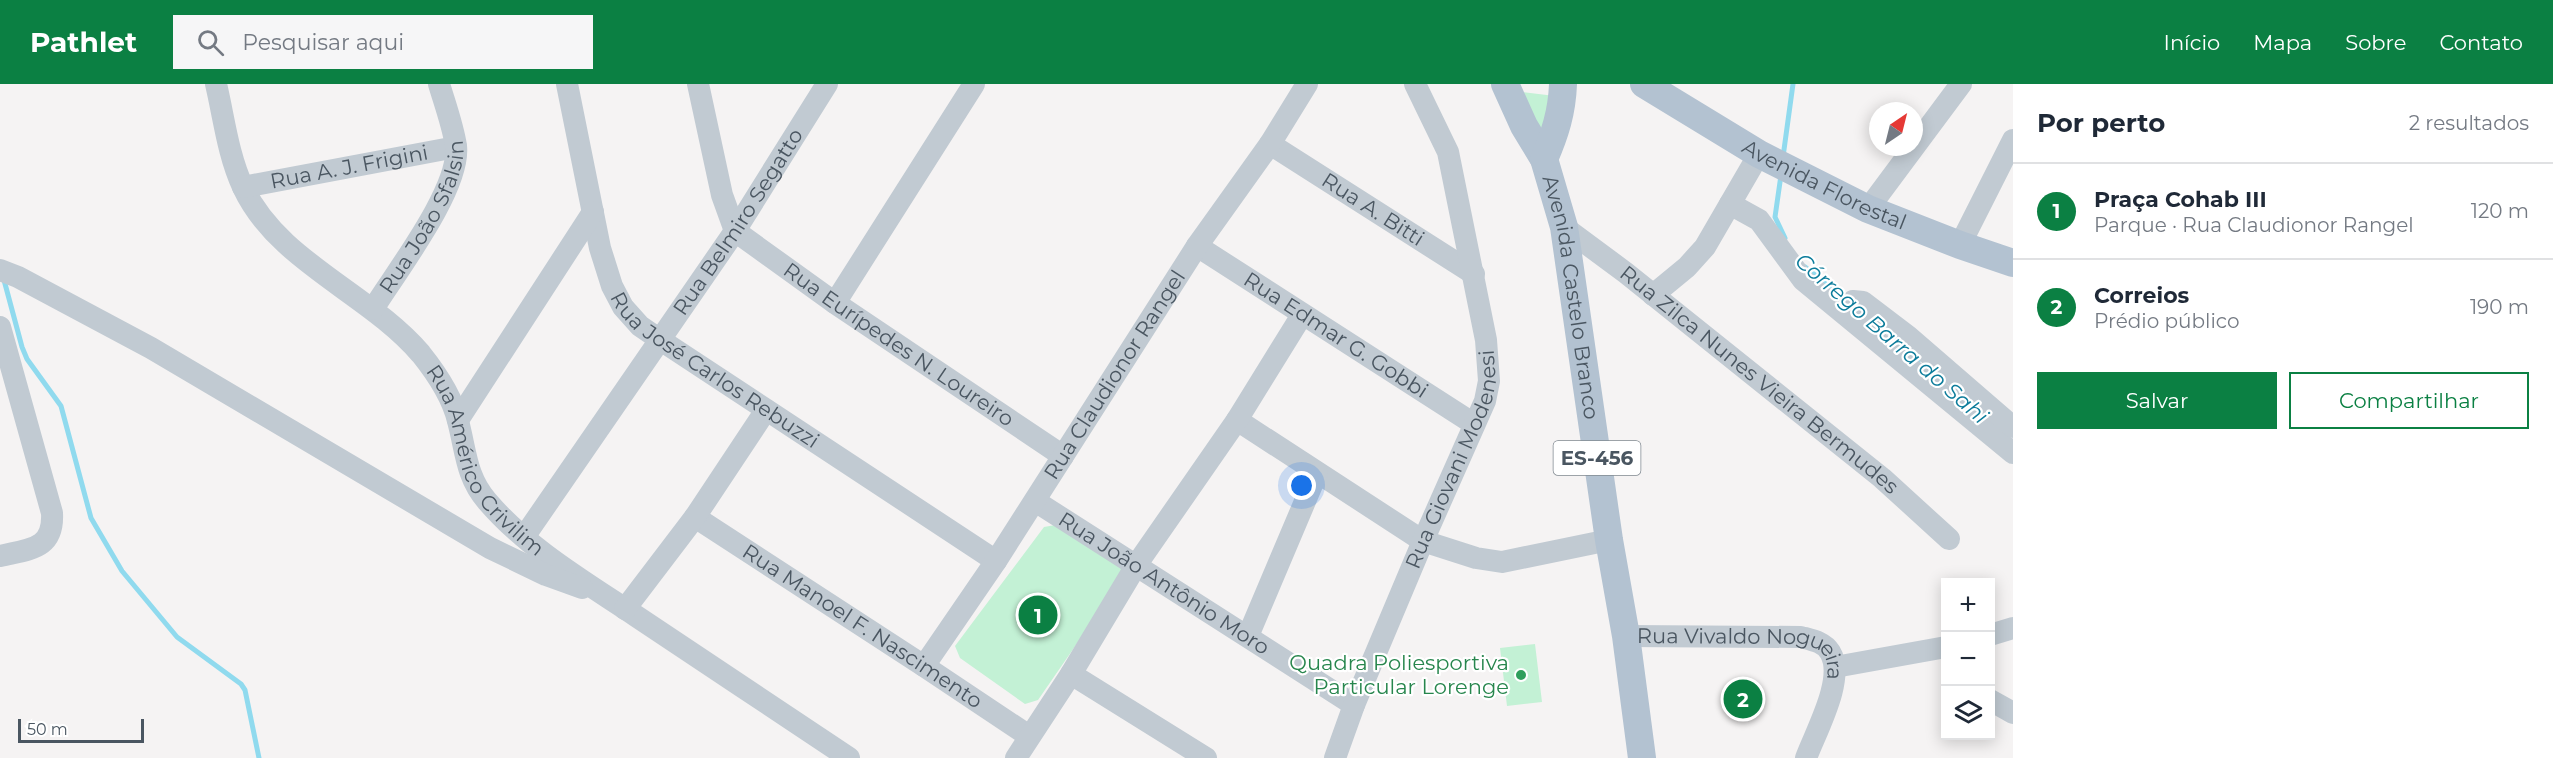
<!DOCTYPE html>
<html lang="pt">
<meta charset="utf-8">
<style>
body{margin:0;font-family:Montserrat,sans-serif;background:#f6f6f7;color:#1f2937}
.controls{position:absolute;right:18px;bottom:18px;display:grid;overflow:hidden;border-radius:0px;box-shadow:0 3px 15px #0003}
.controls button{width:54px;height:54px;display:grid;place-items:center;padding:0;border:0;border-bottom:2px solid #e0e1e3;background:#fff;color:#1f2937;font:30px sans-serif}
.compass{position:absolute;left:1869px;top:18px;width:54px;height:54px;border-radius:50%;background:#fff;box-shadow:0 3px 15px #0003;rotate:35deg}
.scale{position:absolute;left:18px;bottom:15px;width:126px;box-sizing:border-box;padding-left:6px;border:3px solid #4a5661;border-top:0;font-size:16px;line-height:21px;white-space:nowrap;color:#4a5661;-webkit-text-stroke:4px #fff;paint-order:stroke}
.you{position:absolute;left:1302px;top:402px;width:21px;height:21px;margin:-15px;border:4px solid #fff;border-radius:50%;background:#1a73e8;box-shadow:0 0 0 9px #1a73e833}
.badge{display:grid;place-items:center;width:39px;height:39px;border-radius:50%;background:#0b8043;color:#fff;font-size:20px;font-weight:700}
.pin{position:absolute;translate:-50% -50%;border:3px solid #fff;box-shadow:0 2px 6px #0006}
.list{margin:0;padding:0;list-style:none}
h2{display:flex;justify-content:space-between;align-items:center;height:78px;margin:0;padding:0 24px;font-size:26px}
h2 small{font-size:20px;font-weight:400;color:#747a83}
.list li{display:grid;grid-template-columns:39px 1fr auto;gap:18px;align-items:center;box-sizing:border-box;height:96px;padding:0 24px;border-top:2px solid #e0e1e3}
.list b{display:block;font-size:22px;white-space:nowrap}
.list p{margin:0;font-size:20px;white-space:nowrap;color:#747a83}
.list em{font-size:20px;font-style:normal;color:#747a83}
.actions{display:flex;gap:12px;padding:18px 24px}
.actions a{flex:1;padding:14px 0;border:2px solid #0b8043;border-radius:0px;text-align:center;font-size:21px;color:#0b8043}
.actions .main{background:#0b8043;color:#fff}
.icon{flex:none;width:33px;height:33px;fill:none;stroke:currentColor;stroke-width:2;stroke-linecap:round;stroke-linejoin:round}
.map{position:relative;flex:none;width:2013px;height:674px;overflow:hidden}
header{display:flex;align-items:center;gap:36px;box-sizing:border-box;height:84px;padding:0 30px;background:#0b8043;color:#fff}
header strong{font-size:28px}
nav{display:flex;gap:33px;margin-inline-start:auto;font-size:21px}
.search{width:420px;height:54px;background:#f6f6f7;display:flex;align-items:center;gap:15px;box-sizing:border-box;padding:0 21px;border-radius:0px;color:#747a83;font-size:22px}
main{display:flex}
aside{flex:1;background:#fff}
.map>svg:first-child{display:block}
.green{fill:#c3f1d5}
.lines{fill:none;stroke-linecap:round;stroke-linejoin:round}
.stream{stroke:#90daee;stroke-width:5}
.minor{stroke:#c1cad2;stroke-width:22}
.major{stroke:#b3c2d1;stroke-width:28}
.leisure-dot{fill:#2e9e5b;stroke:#fff;stroke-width:2}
.labels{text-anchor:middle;stroke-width:4.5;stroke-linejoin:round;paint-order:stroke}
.shield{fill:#fff;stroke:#808990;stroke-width:1.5}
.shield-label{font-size:20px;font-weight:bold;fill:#4a5661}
.street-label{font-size:21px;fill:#4a5661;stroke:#fff}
.leisure-label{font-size:21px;fill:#27864d;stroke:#fff;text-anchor:end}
.water-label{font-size:22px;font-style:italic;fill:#0c7c9b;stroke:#fff}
</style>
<header>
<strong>Pathlet</strong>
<div class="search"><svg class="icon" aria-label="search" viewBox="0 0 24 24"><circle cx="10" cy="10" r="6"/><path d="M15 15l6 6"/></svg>Pesquisar aqui</div>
<nav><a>Início</a><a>Mapa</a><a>Sobre</a><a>Contato</a></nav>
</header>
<main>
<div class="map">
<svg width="2013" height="674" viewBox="0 0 2013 674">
<rect width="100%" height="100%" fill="#f5f3f3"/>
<path class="green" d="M1521 8 1555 12 1543 54Z
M1061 440 1124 480 1118 500 1038 616 1025 620 960 574 955 562 1044 443Z
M1535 560 1542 618 1507 622 1500 564Z"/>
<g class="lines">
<path class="stream" d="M1783 73 1793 0
M1781 91 1775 133 1785 154
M1805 183 1847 217
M4 196 22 263 27 275 61 322 91 434 122 487 177 553 241 600 245 606 259 674
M1896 257 1918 277"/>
<g class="minor">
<path id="s1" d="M216 0C224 34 228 71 243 103 277 177 369 209 421 270 437 290 452 312 458 337 466 367 466 393 487 417 527 464 585 498 636 532 707 579 778 627 849 674"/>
<path id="s2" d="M567 0 600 164 612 202 623 223 640 242 659 255 996 477"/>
<path id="s3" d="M698 0 722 111 735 147 835 219 1063 372"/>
<path id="s4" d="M1270 60 1474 190"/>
<path id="s5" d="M243 103 456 63"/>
<path d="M1730 120 1759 136 1803 196 2013 369"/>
<path d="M1868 125 1961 0"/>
<path id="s6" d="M1564 143 1626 189 1882 394 1949 455"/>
<path d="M1960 161 2013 56"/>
<path id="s7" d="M1197 162 1474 340"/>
<path d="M0 186 18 193 151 264 490 464 546 491 582 504"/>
<path d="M1653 211 1687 183 1705 163 1759 70"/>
<path d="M835 219 974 0"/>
<path id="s8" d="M373 225C396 188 461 104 456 62 453 42 445 20 439 0"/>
<path d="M1845 229 1853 217 1863 218 1909 253 2013 343"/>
<path d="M0 243 52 429C54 466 29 465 0 472"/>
<path d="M458 336 593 128"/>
<path d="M1237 336 1423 457 1476 474 1502 478 1609 456"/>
<path id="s9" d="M1035 417 1354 621"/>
<path id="s10" d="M695 433 924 582 1029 652"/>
<path id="s11" d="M524 453 735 147 827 0"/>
<path d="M625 525 695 433 766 326"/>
<path d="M1990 551 2013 544"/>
<path d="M1248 552 1317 389"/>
<path id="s12" d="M1626 552 1801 553C1812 556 1824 558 1830 568 1846 594 1816 647 1806 674"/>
<path id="s13" d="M924 582 996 477 1197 162 1270 60 1307 0"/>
<path d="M1835 583 1946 563"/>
<path d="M1071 590 1206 674"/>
<path d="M1990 616 2013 629"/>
<path d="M1016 674 1071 590 1137 480 1237 336 1302 231"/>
<path id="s14" d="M1335 674 1354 621 1423 457 1485 317 1489 297 1486 256 1448 68 1415 0"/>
</g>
<g class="major">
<path id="s15" d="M1505 0 1524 42 1544 75 1564 143 1609 456 1626 552 1642 674"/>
<path id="s16" d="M1644 0 1759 70 1868 125 1960 161 2013 179"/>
<path d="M1544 75C1555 50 1562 28 1563 0"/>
</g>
</g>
<circle class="leisure-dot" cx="1521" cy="591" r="6"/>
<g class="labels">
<rect class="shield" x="1553.5" y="357" width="87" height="34" rx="4.5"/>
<g class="shield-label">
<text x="1597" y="381">ES-456</text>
</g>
<g class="street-label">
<text dy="7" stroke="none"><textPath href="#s5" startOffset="108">Rua A. J. Frigini</textPath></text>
<text dy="7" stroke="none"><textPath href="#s16" startOffset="207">Avenida Florestal</textPath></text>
<text dy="7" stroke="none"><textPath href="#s4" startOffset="122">Rua A. Bitti</textPath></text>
<text dy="7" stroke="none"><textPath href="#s8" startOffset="106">Rua João Sfalsin</textPath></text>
<text dy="7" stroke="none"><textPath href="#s11" startOffset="381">Rua Belmiro Segatto</textPath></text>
<text dy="7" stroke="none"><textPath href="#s15" startOffset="226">Avenida Castelo Branco</textPath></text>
<text dy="7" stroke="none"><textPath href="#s7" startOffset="165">Rua Edmar G. Gobbi</textPath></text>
<text dy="7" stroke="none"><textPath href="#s3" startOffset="351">Rua Eurípedes N. Loureiro</textPath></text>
<text dy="7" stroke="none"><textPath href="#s2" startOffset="342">Rua José Carlos Rebuzzi</textPath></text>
<text dy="7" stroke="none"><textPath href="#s13" startOffset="348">Rua Claudionor Rangel</textPath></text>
<text dy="7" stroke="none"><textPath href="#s6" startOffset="248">Rua Zilca Nunes Vieira Bermudes</textPath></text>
<text dy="7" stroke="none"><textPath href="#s1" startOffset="480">Rua Américo Crivilim</textPath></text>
<text dy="7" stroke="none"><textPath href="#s14" startOffset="322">Rua Giovani Modenesi</textPath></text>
<text dy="7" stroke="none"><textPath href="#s9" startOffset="153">Rua João Antônio Moro</textPath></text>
<text dy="7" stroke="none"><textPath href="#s10" startOffset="200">Rua Manoel F. Nascimento</textPath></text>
<text dy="7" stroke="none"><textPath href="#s12" startOffset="124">Rua Vivaldo Nogueira</textPath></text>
</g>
<g class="leisure-label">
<text x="1509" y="586">Quadra Poliesportiva<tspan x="1509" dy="24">Particular Lorenge</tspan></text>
</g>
<g class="water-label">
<text transform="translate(1892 254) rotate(41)" y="8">Córrego Barra do Sahi</text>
</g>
</g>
</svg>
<div class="controls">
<button>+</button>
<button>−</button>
<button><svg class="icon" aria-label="layers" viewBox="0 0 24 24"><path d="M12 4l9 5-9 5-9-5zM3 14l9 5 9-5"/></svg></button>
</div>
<svg class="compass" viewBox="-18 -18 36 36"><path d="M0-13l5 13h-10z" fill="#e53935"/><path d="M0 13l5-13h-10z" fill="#747a83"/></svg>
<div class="scale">50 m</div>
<div class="you"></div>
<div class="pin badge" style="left:1038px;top:531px">1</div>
<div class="pin badge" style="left:1743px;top:615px">2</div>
</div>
<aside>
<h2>Por perto<small>2 resultados</small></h2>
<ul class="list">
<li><span class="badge">1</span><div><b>Praça Cohab III</b><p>Parque · Rua Claudionor Rangel</p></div><em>120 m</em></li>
<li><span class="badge">2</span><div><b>Correios</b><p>Prédio público</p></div><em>190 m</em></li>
</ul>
<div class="actions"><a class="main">Salvar</a><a>Compartilhar</a></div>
</aside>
</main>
